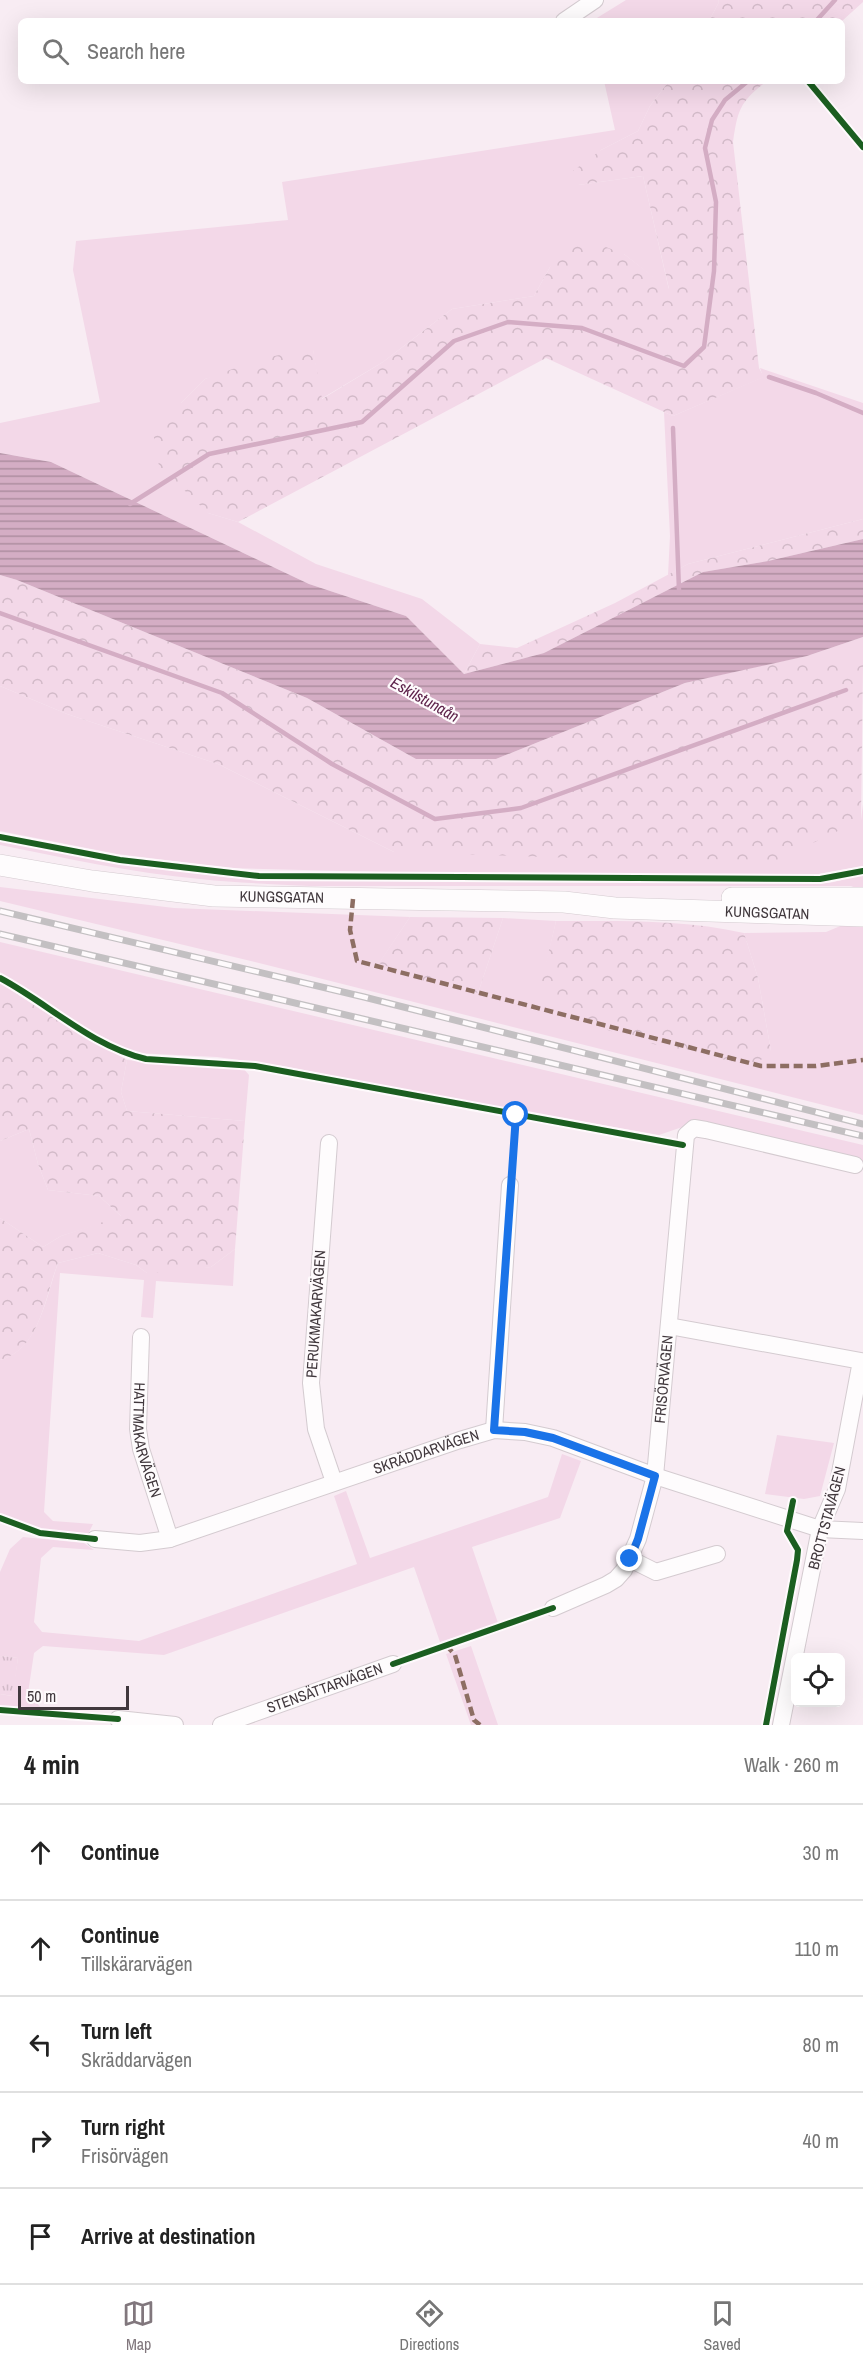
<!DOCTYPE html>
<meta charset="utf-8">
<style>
body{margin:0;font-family:"Archivo Narrow",sans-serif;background:#f6f6f6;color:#222}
.controls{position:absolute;right:18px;bottom:18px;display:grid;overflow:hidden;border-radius:9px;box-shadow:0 6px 24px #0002}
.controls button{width:54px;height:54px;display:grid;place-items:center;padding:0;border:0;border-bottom:2px solid #e0e0e0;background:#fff;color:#222;font:30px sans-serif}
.scale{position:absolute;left:18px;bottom:15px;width:111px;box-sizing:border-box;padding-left:6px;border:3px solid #41383d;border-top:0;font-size:16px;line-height:21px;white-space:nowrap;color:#41383d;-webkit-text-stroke:4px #fefafc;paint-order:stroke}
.stop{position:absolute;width:18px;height:18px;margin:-14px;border:4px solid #1a73e8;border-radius:50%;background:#fff}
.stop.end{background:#1a73e8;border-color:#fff;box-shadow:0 2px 6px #0008}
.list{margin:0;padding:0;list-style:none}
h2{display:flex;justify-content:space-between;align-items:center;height:78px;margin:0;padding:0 24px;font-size:26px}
h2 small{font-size:20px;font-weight:400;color:#767676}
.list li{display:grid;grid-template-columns:39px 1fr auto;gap:18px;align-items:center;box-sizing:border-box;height:96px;padding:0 24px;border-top:2px solid #e0e0e0}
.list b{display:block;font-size:22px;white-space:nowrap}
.list p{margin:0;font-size:20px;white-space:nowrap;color:#767676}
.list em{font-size:20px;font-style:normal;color:#767676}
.icon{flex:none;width:33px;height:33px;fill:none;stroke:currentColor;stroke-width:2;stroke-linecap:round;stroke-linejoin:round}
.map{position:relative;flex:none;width:863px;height:1725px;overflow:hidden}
.search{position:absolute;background:#fff;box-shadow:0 6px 24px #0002;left:18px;right:18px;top:18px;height:66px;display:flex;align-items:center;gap:15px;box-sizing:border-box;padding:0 21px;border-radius:9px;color:#767676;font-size:22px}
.sheet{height:558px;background:#fff}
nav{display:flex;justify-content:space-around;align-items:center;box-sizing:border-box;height:84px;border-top:2px solid #e0e0e0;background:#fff;font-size:16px;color:#767676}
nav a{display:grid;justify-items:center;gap:3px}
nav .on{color:#81777d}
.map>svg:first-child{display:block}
.green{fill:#f3d8e8}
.forest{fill:url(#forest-crowns)}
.park{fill:url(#park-tufts)}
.water{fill:url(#water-rules)}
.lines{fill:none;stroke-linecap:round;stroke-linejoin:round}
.stream{stroke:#d4adc4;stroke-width:4.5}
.minor-casing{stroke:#d4cbd0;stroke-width:18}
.major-casing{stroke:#d4cbd0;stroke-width:22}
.minor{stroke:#fefcfd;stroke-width:16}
.major{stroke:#fefcfd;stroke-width:21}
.rail-casing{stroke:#c3c0c2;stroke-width:7}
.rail{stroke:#fefafc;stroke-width:4.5;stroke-dasharray:14;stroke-linecap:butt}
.quiet{stroke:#8d6e63;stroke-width:4.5;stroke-dasharray:9 4.5;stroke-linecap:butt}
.cycleway-casing{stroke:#fefafc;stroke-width:10}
.cycleway{stroke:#1b5e20;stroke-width:6}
.route{stroke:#1a73e8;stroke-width:8}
.labels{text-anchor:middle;stroke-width:4.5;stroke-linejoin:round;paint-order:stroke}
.street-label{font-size:15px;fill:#41383d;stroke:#fefafc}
.water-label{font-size:16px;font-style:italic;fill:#5d224a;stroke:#fefafc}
</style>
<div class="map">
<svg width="863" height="1725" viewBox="0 0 863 1725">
<defs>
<pattern id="forest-crowns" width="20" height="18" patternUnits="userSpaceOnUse" patternTransform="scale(1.5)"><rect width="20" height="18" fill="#f3d8e8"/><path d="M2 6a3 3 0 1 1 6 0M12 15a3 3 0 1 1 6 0" fill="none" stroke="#d2bac8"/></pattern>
<pattern id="park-tufts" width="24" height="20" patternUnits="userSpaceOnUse" patternTransform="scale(1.5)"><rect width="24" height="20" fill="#f3d8e8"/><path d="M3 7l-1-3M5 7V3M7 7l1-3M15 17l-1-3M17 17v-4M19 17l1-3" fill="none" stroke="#d2bac8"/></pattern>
<pattern id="water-rules" width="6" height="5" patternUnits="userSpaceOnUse" patternTransform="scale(1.5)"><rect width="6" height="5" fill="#d4adc4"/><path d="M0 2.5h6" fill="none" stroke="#ae8ea0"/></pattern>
</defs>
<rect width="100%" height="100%" fill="#f8ecf3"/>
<path class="green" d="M626 0H718L719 2 709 21H592Z
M604 81H669L650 106 638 131 601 150 578 185 643 176 669 290 624 254 550 267 534 296 452 309 383 362 321 399 313 350 205 379 181 403 208 513 238 522 316 564 422 599 480 644 464 674 406 616 309 584 51 462 0 453V423L100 402 73 270 76 241 288 220 282 182 615 130Z
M760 368 863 403V519L688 564 668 575 670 536 664 412 673 416 763 377Z
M863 637V665H764L807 656Z
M0 686 67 714 218 764 394 852 861 820 863 804V866L813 875 421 873 230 868 117 854 0 831Z
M0 841 130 865 232 878 443 882 829 883 863 875V891L851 886H310C273 884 236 883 200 879 132 873 66 858 0 845Z
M0 887 174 908 410 917 380 962 478 993 503 918 556 921 540 992 771 1051 758 978 744 933 826 932 850 922H863V1115L263 964 0 901Z
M0 942 863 1145V1172V1162L770 1138 694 1123 659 1135 438 1096 283 1066 217 1057 136 1053 91 1031 0 972Z
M127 1060 243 1068 249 1075 245 1121 127 1111 121 1092Z
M29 1129 38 1164 48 1190 99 1196 122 1217 61 1236 43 1247 0 1218V1141Z
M235 1249 233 1286 156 1281 153 1318 141 1317 144 1280 60 1273 44 1512 53 1521 93 1524 88 1534 41 1529 0 1514V1360C39 1350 46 1296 58 1263L98 1253 136 1265 147 1273 211 1267Z
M777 1435 834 1443 820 1496 804 1499 765 1494Z
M562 1454 581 1461 560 1518 472 1547 498 1623 440 1642 414 1567 164 1655 43 1646 34 1653 28 1693 44 1711 0 1707V1694L12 1696 18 1658 0 1656V1572L10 1549 23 1537 84 1543 94 1550 53 1547 41 1558 34 1622 42 1632 139 1641 357 1564 334 1496 346 1491 370 1558 548 1497Z
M471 1646 498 1725H471L446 1654Z"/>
<path class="forest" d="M718 0H863V2L842 21H709L719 2Z
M669 81H767C740 102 738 109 733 142L759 368 764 377 673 416 546 358 238 522 208 513 159 466 152 426 181 403 205 379 263 358 313 349 322 399 383 362 452 309 534 296 550 267 580 237 624 254 669 289 643 176 578 185 573 171 601 150 638 131 650 106Z
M863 519V539L768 561 703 572 544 653 464 674 480 644 517 648 615 603 688 564Z
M0 575 17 580 307 698 416 759H496L685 683 764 665H863L861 820 777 860 576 858 394 852 218 764 67 714 0 686Z
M410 917 503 918 478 993 421 980 379 963Z
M556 921C618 921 683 919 744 933L758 978 771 1051 754 1066 660 1046 568 1018 539 992Z
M0 983 60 1022 127 1060 121 1092 127 1111 245 1121 235 1249 211 1267 171 1273H147L136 1265 98 1253 58 1263C45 1296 40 1350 0 1360V1218L43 1247 61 1236 121 1216 99 1196 48 1190 38 1164 29 1129 0 1141Z"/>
<path class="park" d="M0 1656 18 1658 13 1696 0 1694Z"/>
<path class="water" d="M0 453 51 462 309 584 406 616 464 674 544 653 703 572 768 561 863 539V637L807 656 685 683 496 759H416L307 698 17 580 0 575Z"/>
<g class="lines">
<path class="stream" d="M816 21 835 0
M769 377 816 393 863 413
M673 428 679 590
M130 504 209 454 362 422 454 341 508 322 582 328 684 366 704 347 714 271 716 202 705 148 712 120 725 100 748 81
M0 613 222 693 332 764 435 819 521 808 846 690"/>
<g class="minor-casing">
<g id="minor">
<path d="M564 21 595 0"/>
<path d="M329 1143 311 1383 316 1429 334 1482"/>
<path d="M669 1326 861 1361 837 1489 820 1529 781 1725"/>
<path id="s1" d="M141 1337 138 1429 141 1449 170 1539"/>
<path d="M494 1430 510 1185"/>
<path id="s2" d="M95 1539 140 1543 170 1539 460 1440 494 1430 525 1432 553 1438 655 1476 820 1529 863 1531"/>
<path d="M630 1559 656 1572 717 1554"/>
<path id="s3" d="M553 1608 606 1585 616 1579 624 1570 638 1539 655 1476 686 1135 694 1128 706 1130 855 1165"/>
<path d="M118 1719 175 1725"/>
<path id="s4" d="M221 1725 393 1664"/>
</g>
</g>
<g class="major-casing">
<g id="major">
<path id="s5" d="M0 865 92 881 214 896 564 902 615 908 863 916"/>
<path d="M732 898H863"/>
</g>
</g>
<use href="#minor" class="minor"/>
<use href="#major" class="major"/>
<g class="rail-casing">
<path id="rail" d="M0 911 364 997 863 1124
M0 934 863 1136"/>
</g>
<use href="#rail" class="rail"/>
<path class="quiet" d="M353 899 350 930 357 961 761 1066H816L863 1060
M446 1645 455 1655 474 1720 480 1725"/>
<g class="cycleway-casing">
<path id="cycleway" d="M808 81 863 147
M0 837 120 860 259 876 820 879 863 871
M0 978C49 1004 91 1046 146 1059L255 1066 683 1145
M0 1518 40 1533 95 1539
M393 1664 553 1608
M0 1710 118 1719
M766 1725 797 1560 798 1550 787 1531 793 1501"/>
</g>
<use href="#cycleway" class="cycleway"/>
</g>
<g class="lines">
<path class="route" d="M516 1115 494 1430 525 1432 553 1438 655 1476 638 1539 630 1559"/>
</g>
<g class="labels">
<g class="street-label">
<text dy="5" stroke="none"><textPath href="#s5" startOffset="284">KUNGSGATAN</textPath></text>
<text dy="5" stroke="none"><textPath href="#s5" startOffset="770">KUNGSGATAN</textPath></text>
<text transform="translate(316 1314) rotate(-86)" y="5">PERUKMAKARVÄGEN</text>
<text dy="5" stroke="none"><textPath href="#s3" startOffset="278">FRISÖRVÄGEN</textPath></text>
<text dy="5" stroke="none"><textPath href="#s1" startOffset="104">HATTMAKARVÄGEN</textPath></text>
<text dy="5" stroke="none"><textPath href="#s2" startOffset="346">SKRÄDDARVÄGEN</textPath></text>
<text transform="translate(827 1518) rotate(-75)" y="5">BROTTSTAVÄGEN</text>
<text dy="5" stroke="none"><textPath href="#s4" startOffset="110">STENSÄTTARVÄGEN</textPath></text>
</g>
<g class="water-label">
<text transform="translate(425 699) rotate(29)" y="6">Eskilstunaån</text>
</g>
</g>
</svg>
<div class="controls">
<button><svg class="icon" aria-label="locate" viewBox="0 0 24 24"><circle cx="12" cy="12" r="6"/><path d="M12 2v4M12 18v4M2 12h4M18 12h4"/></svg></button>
</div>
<div class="scale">50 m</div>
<div class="stop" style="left:516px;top:1115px"></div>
<div class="stop end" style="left:630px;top:1559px"></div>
<div class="search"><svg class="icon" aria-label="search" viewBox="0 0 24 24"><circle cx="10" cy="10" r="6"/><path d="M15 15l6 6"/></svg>Search here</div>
</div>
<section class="sheet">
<h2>4 min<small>Walk · 260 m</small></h2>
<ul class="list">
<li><svg class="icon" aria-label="ahead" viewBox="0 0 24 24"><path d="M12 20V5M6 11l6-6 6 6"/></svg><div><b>Continue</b></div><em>30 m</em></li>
<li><svg class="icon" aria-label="ahead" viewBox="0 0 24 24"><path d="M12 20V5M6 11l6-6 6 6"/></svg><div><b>Continue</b><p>Tillskärarvägen</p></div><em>110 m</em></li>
<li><svg class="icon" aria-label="left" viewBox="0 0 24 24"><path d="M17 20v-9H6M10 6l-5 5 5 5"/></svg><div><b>Turn left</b><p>Skräddarvägen</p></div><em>80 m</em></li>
<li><svg class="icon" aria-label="right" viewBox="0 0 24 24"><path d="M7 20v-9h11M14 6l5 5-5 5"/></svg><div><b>Turn right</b><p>Frisörvägen</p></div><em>40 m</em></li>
<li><svg class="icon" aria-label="arrive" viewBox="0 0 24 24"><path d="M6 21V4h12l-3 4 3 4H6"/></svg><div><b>Arrive at destination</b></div></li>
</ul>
</section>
<nav>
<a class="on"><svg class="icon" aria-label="map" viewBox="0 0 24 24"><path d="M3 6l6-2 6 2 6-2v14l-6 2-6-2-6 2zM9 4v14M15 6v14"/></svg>Map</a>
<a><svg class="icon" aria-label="directions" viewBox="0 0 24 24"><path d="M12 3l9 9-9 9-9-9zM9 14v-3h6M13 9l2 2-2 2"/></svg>Directions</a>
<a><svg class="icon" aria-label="saved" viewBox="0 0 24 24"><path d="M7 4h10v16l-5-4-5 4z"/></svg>Saved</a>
</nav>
